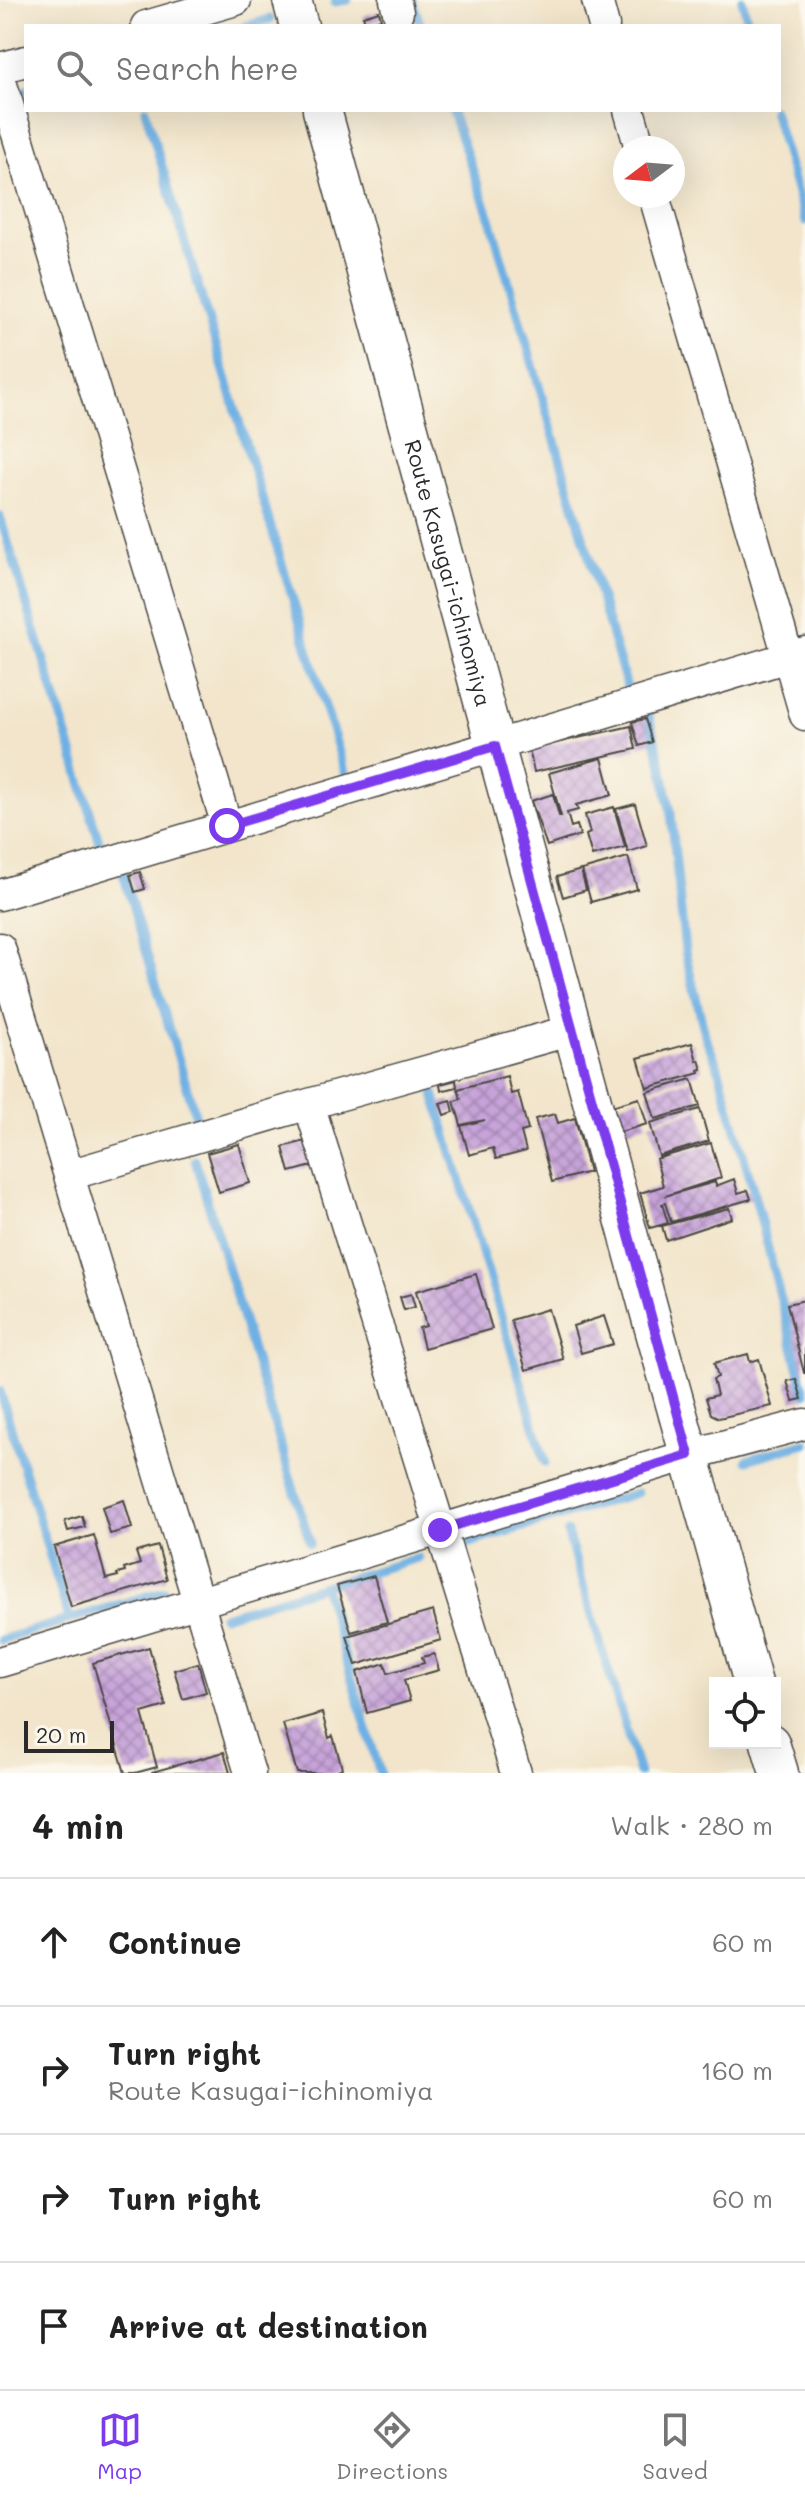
<!DOCTYPE html>
<meta charset="utf-8">
<style>
body{margin:0;font-family:Mali,sans-serif;background:#f2f2f2;color:#222}
.controls{position:absolute;right:24px;bottom:24px;display:grid;overflow:hidden;border-radius:0px;box-shadow:0 8px 32px #0002}
.controls button{width:72px;height:72px;display:grid;place-items:center;padding:0;border:0;border-bottom:2px solid #e0e0e0;background:#fff;color:#222;font:40px sans-serif}
.compass{position:absolute;left:613px;top:136px;width:72px;height:72px;border-radius:50%;background:#fff;box-shadow:0 8px 32px #0002;rotate:254deg}
.scale{position:absolute;left:24px;bottom:20px;width:90px;box-sizing:border-box;padding-left:8px;border:4px solid #2b2b2b;border-top:0;font-size:22px;line-height:28px;white-space:nowrap;color:#2b2b2b;-webkit-text-stroke:6px #fbf7ec;paint-order:stroke}
.stop{position:absolute;width:24px;height:24px;margin:-18px;border:6px solid #7c3aed;border-radius:50%;background:#fff}
.stop.end{background:#7c3aed;border-color:#fff;box-shadow:0 2px 8px #0008}
.list{margin:0;padding:0;list-style:none}
h2{display:flex;justify-content:space-between;align-items:center;height:104px;margin:0;padding:0 32px;font-size:34px}
h2 small{font-size:26px;font-weight:400;color:#767676}
.list li{display:grid;grid-template-columns:52px 1fr auto;gap:24px;align-items:center;box-sizing:border-box;height:128px;padding:0 32px;border-top:2px solid #e0e0e0}
.list b{display:block;font-size:30px;white-space:nowrap}
.list p{margin:0;font-size:26px;white-space:nowrap;color:#767676}
.list em{font-size:26px;font-style:normal;color:#767676}
.icon{flex:none;width:44px;height:44px;fill:none;stroke:currentColor;stroke-width:2;stroke-linecap:round;stroke-linejoin:round}
.map{position:relative;flex:none;width:805px;height:1773px;overflow:hidden}
.search{position:absolute;background:#fff;box-shadow:0 8px 32px #0002;left:24px;right:24px;top:24px;height:88px;display:flex;align-items:center;gap:20px;box-sizing:border-box;padding:0 28px;border-radius:0px;color:#767676;font-size:30px}
.sheet{height:616px;background:#fff}
nav{display:flex;justify-content:space-around;align-items:center;box-sizing:border-box;height:112px;border-top:2px solid #e0e0e0;background:#fff;font-size:22px;color:#767676}
nav a{display:grid;justify-items:center;gap:4px}
nav .on{color:#7c3aed}
.map>svg:first-child{display:block}
.lines{fill:none;stroke-linecap:round;stroke-linejoin:round}
.stream{stroke:#6eb0e3;stroke-width:9}
.building{fill:url(#building-cross-hatch)}
.minor-casing{stroke:#494743;stroke-width:33}
.major-casing{stroke:#494743;stroke-width:41}
.minor{stroke:#fff;stroke-width:30}
.major{stroke:#fff;stroke-width:38}
.route{stroke:#7c3aed;stroke-width:10}
.labels{text-anchor:middle;stroke-width:7;stroke-linejoin:round;paint-order:stroke}
.street-label{font-size:22px;fill:#2b2b2b;stroke:#fbf7ec}
</style>
<div class="map">
<svg width="805" height="1773" viewBox="0 0 805 1773">
<defs>
<pattern id="building-cross-hatch" width="8" height="8" patternUnits="userSpaceOnUse" patternTransform="scale(2)"><rect width="8" height="8" fill="#c7a3da"/><path d="M0 0l8 8M0 8l8-8" fill="none" stroke="#a285b1"/></pattern>
</defs>
<rect width="100%" height="100%" fill="#fbf7ec"/>
<filter id="ink" filterUnits="userSpaceOnUse"><feTurbulence type="fractalNoise" baseFrequency=".0125" numOctaves="2"/><feDisplacementMap in="SourceGraphic" scale="16" xChannelSelector="R" yChannelSelector="G"/><feConvolveMatrix kernelMatrix="1 2 1 2 8 2 1 2 1" color-interpolation-filters="sRGB"/></filter>
<filter id="wash" filterUnits="userSpaceOnUse"><feTurbulence type="fractalNoise" baseFrequency=".006" numOctaves="4" result="noise"/><feDisplacementMap in="SourceGraphic" scale="32" xChannelSelector="R" yChannelSelector="G"/><feGaussianBlur stdDeviation="1.8" result="paint"/><feColorMatrix in="noise" values="0 0 0 0 0 0 0 0 0 0 0 0 0 0 0 0 0 1.4 0 .05"/><feComposite in="paint" operator="in"/></filter>
<g filter="url(#wash)">
<rect width="100%" height="100%" fill="#f2e5cb"/>
<g class="lines">
<path class="stream" d="M412 0 421 26
M742 0 749 26
M335 2 348 0
M245 26 270 19
M25 91 26 90
M145 110 345 772
M451 110 490 218 629 694
M773 110 805 221
M0 516 100 844
M648 714 662 766 671 813 685 951 706 1039 717 1064 752 1185 805 1394
M123 874 198 1124
M434 1093 545 1462
M195 1160 310 1543
M0 1391 69 1619
M747 1460 805 1443
M567 1532 639 1773
M466 1544 637 1493
M324 1586 380 1773
M223 1616 418 1558
M0 1640 164 1591"/>
</g>
<g id="blocks">
<path class="building" d="M379 11 381 19 366 24 363 16Z
M645 719 652 742 639 746 632 722Z
M631 726 636 749 534 772 529 749Z
M602 758 612 795 576 805 578 810 567 813 571 827 577 825 580 835 547 846 531 801 553 794 559 816H561L549 773Z
M635 804 647 846 628 852 616 809Z
M614 807 625 847 592 856 586 835 590 833 585 815Z
M628 857 637 889 591 902 582 870Z
M581 870 586 890 563 897 557 877Z
M140 872 145 889 135 892 130 875Z
M692 1043 697 1061 699 1060 702 1069 699 1070 700 1073 647 1088 638 1058Z
M507 1076 511 1094 518 1092 528 1130 521 1132 526 1151 496 1159 493 1148 469 1155 461 1126 485 1120 461 1125 454 1101 461 1099 458 1089Z
M692 1079 700 1106 655 1119 647 1092Z
M456 1080 457 1087 441 1091 440 1084Z
M639 1098 647 1124 620 1132 612 1106Z
M451 1100 454 1112 444 1115 440 1103Z
M700 1109 709 1141 659 1156 650 1123Z
M555 1114 558 1123 575 1118 589 1172 552 1182 535 1119Z
M305 1141 312 1166 290 1172 283 1147Z
M711 1143 721 1178 665 1196 715 1182 716 1186 734 1179 738 1193 748 1190 751 1199 671 1222 665 1203 662 1204 668 1223 650 1228 640 1193 663 1186 656 1159Z
M239 1144 250 1183 219 1192 207 1153Z
M729 1208 732 1218 666 1240 662 1226Z
M476 1274 492 1329 424 1348 419 1328 426 1326 416 1291Z
M411 1294 415 1307 404 1310 400 1297Z
M805 1300V1373H804L787 1304Z
M548 1309 563 1359 526 1370 511 1320Z
M604 1316 613 1344 581 1353 573 1326Z
M748 1354 750 1362 759 1359 772 1406 719 1418 711 1414 706 1398 717 1395 713 1379 718 1377 714 1363Z
M796 1379 802 1399 793 1401 787 1381Z
M124 1500 132 1528 110 1534 102 1507Z
M82 1516 85 1527 68 1531 65 1521Z
M94 1535 106 1579 118 1576 117 1574 125 1572 124 1569 140 1564 136 1552 158 1546 167 1579 71 1607 54 1547Z
M374 1576 387 1622 351 1632 337 1586Z
M433 1611 441 1640 356 1665 347 1636Z
M149 1647 166 1706 142 1713 157 1767 135 1773H125L93 1663Z
M434 1654 439 1670 404 1680 410 1701 367 1713 357 1672 385 1663 388 1673 424 1663 422 1657Z
M198 1663 206 1692 183 1699 174 1670Z
M322 1713 329 1738 333 1736 342 1768 338 1770 339 1773H297L283 1724Z
M224 1752 230 1773H152V1772Z"/>
</g>
</g>
<g filter="url(#ink)">
<use href="#blocks" fill-opacity="0" stroke="#494743" stroke-width="2"/>
<g class="lines">
<g class="minor-casing">
<path id="minor" d="M395 0 398 12
M597 0 604 26
M146 26 236 0
M0 68 26 61
M0 78 227 826
M629 110 640 148
M654 196 805 715
M0 895 805 652
M0 948 250 1773
M309 1104 516 1773
M69 1175 309 1104 572 1030
M0 1662 689 1455 805 1424"/>
</g>
<g class="major-casing">
<g id="major">
<path d="M292 0 299 26"/>
<path id="s1" d="M322 110 650 1314 753 1683"/>
<path d="M770 1743 779 1773"/>
</g>
</g>
<use href="#minor" class="minor"/>
<use href="#major" class="major"/>
</g>
</g>
<g class="lines" filter="url(#ink)">
<path class="route" d="M227 826 495 746 689 1455 440 1530"/>
</g>
<g class="labels">
<g class="street-label">
<text dy="8" stroke="none"><textPath href="#s1" startOffset="480">Route Kasugai-ichinomiya</textPath></text>
</g>
</g>
</svg>
<div class="controls">
<button><svg class="icon" aria-label="locate" viewBox="0 0 24 24"><circle cx="12" cy="12" r="6"/><path d="M12 2v4M12 18v4M2 12h4M18 12h4"/></svg></button>
</div>
<svg class="compass" viewBox="-18 -18 36 36"><path d="M0-13l5 13h-10z" fill="#e53935"/><path d="M0 13l5-13h-10z" fill="#767676"/></svg>
<div class="scale">20 m</div>
<div class="stop" style="left:227px;top:826px"></div>
<div class="stop end" style="left:440px;top:1530px"></div>
<div class="search"><svg class="icon" aria-label="search" viewBox="0 0 24 24"><circle cx="10" cy="10" r="6"/><path d="M15 15l6 6"/></svg>Search here</div>
</div>
<section class="sheet">
<h2>4 min<small>Walk · 280 m</small></h2>
<ul class="list">
<li><svg class="icon" aria-label="ahead" viewBox="0 0 24 24"><path d="M12 20V5M6 11l6-6 6 6"/></svg><div><b>Continue</b></div><em>60 m</em></li>
<li><svg class="icon" aria-label="right" viewBox="0 0 24 24"><path d="M7 20v-9h11M14 6l5 5-5 5"/></svg><div><b>Turn right</b><p>Route Kasugai-ichinomiya</p></div><em>160 m</em></li>
<li><svg class="icon" aria-label="right" viewBox="0 0 24 24"><path d="M7 20v-9h11M14 6l5 5-5 5"/></svg><div><b>Turn right</b></div><em>60 m</em></li>
<li><svg class="icon" aria-label="arrive" viewBox="0 0 24 24"><path d="M6 21V4h12l-3 4 3 4H6"/></svg><div><b>Arrive at destination</b></div></li>
</ul>
</section>
<nav>
<a class="on"><svg class="icon" aria-label="map" viewBox="0 0 24 24"><path d="M3 6l6-2 6 2 6-2v14l-6 2-6-2-6 2zM9 4v14M15 6v14"/></svg>Map</a>
<a><svg class="icon" aria-label="directions" viewBox="0 0 24 24"><path d="M12 3l9 9-9 9-9-9zM9 14v-3h6M13 9l2 2-2 2"/></svg>Directions</a>
<a><svg class="icon" aria-label="saved" viewBox="0 0 24 24"><path d="M7 4h10v16l-5-4-5 4z"/></svg>Saved</a>
</nav>
